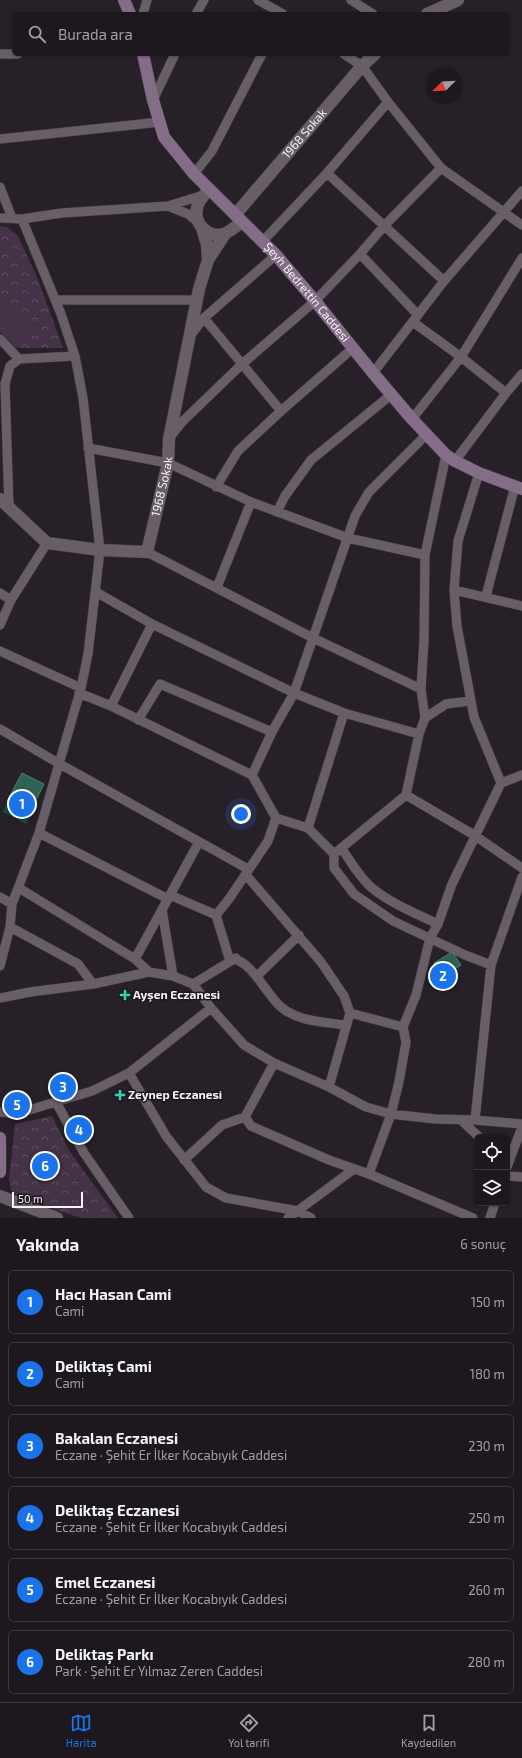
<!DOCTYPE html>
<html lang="tr">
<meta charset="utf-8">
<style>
body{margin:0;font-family:"Exo 2",sans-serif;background:#2a252b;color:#f1f3f6}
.controls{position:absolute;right:12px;bottom:12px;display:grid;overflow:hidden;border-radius:6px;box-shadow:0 1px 3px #0004}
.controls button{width:36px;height:36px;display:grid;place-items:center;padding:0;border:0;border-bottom:1px solid #3b373c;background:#1d181e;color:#f1f3f6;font:20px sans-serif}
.compass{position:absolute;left:426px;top:68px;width:36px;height:36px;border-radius:50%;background:#1d181e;box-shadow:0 1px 3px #0004;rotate:246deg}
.scale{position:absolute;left:12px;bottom:10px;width:71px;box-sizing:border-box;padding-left:4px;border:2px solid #f7f2f8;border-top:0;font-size:11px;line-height:14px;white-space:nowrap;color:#f7f2f8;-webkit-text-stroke:3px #1d161e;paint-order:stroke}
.you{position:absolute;left:241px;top:814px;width:14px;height:14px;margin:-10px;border:3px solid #fff;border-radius:50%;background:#1a73e8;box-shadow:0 0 0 6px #1a73e833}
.badge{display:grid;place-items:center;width:26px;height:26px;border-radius:50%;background:#1a73e8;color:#fff;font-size:13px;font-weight:700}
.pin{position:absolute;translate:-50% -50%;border:2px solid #fff;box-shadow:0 1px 4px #0006}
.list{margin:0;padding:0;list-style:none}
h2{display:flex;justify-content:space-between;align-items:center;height:52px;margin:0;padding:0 16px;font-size:17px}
h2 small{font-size:13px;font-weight:400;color:#a0a0a4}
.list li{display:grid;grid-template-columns:26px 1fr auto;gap:12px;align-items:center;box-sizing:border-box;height:64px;margin:0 8px 8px;padding:0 8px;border:1px solid #3b373c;border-radius:6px}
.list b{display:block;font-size:15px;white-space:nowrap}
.list p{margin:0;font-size:13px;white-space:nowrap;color:#a0a0a4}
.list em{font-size:13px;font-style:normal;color:#a0a0a4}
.icon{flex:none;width:22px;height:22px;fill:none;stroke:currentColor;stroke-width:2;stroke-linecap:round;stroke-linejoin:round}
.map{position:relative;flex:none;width:522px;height:1218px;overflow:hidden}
.search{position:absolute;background:#1d181e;box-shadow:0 1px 3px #0004;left:12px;right:12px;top:12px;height:44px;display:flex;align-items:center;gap:10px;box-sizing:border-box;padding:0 14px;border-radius:6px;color:#a0a0a4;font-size:15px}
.sheet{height:484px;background:#1d181e}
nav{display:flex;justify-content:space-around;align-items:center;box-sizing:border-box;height:56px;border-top:1px solid #3b373c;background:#1d181e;font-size:11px;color:#a0a0a4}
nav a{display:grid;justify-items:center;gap:2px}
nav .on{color:#1a73e8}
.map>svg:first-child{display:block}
.park{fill:url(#park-crowns)}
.pitch{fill:#443247}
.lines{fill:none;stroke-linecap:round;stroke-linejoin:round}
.minor-casing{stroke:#433c44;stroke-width:10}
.tertiary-casing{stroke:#433c44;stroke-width:13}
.secondary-casing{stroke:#433c44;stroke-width:13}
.minor{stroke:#675e68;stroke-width:9}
.tertiary{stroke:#675e68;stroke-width:12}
.secondary{stroke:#846d87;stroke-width:12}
.wall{fill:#175243}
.shaded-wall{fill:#133730}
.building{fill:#2f6356;stroke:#4e7a70}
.poi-dot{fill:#33d4a8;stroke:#1d161e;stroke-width:1.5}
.labels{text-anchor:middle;stroke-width:3;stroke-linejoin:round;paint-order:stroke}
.street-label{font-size:12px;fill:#f7f2f8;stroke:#1d161e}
.poi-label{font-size:12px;font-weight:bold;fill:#f7f2f8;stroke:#1d161e;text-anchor:start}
</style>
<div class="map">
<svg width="522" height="1218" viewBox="0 0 522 1218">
<defs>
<pattern id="park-crowns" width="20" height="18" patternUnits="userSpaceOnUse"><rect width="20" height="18" fill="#443247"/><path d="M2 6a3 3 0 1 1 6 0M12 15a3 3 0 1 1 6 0" fill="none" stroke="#605062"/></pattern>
</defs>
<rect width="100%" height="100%" fill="#272028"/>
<path class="park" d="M0 226 7 227 18 236 37 277 63 348H15L0 332Z
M52 1116 70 1152 118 1218H81L20 1198 11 1190 9 1179 15 1124Z"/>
<path class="pitch" d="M5 300 30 329 15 343 0 326V305Z"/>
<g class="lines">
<g class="minor-casing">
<path id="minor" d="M258 0 283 14
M351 0 373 14
M143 14 147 0
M196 14 204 0
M0 54H18
M344 54 362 66 388 102 441 168 522 225
M153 100 175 54
M0 139 160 122
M327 173 444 281
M194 174 212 151 262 54
M0 187 12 218
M168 206 188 214 198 222
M0 218 22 219 62 213 168 206 204 195
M262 242 327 173 388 102
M360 254 418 315
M55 300H197
M204 318 281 411
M413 322 461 357 506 393
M190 336 204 318 276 255
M0 339 19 359
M373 373 444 281 522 191
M412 419 461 357 522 258
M171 436 182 422 241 365 315 301 360 254 384 226 441 168
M88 448 168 463 251 502 348 538 425 555
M455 461 506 393 522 374
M216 487 238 451 281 411 353 348
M9 508 5 384 10 366 19 359 75 356
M277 512 285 496 311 460 392 394
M147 552 313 638 421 689
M217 587 251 502
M454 590 522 606
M96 592 152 624 294 693 344 713 419 734
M0 593 11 600
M486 596 515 486
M0 625 11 600 47 543
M0 651 81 688
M79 693 111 706 252 775 276 818 268 841 229 899 216 915 229 958C252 959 266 995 281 1007 299 1022 324 1022 346 1025
M111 706 152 624
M425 718 421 689 424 640 425 555 446 455
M138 720 160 684 272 732
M0 729 58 763 248 869
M252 775 272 732 294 693 355 516 369 492 427 434
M501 783 522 775
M406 795 474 835 522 868
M276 818 308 828 334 854V868L354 894 393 921 465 955 491 965
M308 828 344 713
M39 833 168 899
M342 849C351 862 360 878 372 888 390 903 417 914 438 924
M334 854 406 795 419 734 425 718 446 704 470 701
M246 875 321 962 344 996 350 1013 329 1087
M19 888 135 959
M170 895 216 915
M0 897 12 904
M162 910 173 976
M10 927 78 964 93 984
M0 966 10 927 12 904 39 833 81 688 88 654 100 550 83 398 75 356 61 314 22 219
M149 972 135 959 199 842
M257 976 299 935
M193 984 236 958
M0 998 30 992 93 984 149 972 173 976 193 984 211 1008 244 1045 274 1063 329 1087 366 1107 391 1114 435 1119 475 1120 522 1124
M350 1013 403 1027
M274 1063 245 1117 251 1126 329 1160 369 1174 473 1218
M129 1073 166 1136 206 1187 226 1198 298 1211 311 1218
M56 1102 84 1153 129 1218
M0 1112 16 1114 92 1091 129 1073 211 1008
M461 1120 479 1137
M475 1120 491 965 522 877
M184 1160 222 1125 245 1117
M507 1167 522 1127
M369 1174 391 1114 399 1082 406 1042 403 1027 416 995 430 938 438 924 452 884 501 783 474 717 457 626 454 590 458 541 479 473
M507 1176 522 1177
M288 1218 354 1169
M490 1218 495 1203"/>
</g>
<g class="tertiary-casing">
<g id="tertiary">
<path d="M427 14 458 0"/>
<path d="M209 189C205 194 198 201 197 208 193 223 208 238 223 234 230 232 236 226 242 222"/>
<path id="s1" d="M235 215 362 66 375 54"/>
<path d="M202 228 207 245 208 260"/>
<path id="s2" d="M0 499 47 543 100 550 147 552 168 463 169 439 199 289 208 260 225 234"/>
<path d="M0 1196 57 1218"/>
</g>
</g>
<g class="secondary-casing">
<g id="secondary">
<path d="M124 0 130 14"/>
<path id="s3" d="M143 54 153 100 164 137 194 174 276 255 315 301 373 373 412 419 446 455 455 461 479 473 522 489"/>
<path d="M0 1138V1172"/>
</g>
</g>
<use href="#minor" class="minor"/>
<use href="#tertiary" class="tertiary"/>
<use href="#secondary" class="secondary"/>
</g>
<path class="wall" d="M40 795 26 824 3 812 7 801Z
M434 963 461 965 457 977 438 988 430 974Z"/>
<path class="shaded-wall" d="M44 784 40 795 26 824 30 812Z
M461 965 457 977 438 988 442 977Z"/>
<path class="building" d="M22 773 44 784 30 812 7 801Z
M452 952 461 965 442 977 434 963Z"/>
<g class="poi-dot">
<path d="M123 989h4v4h4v4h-4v4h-4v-4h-4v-4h4z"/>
<path d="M118 1089h4v4h4v4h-4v4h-4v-4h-4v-4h4z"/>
</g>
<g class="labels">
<g class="street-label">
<text dy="4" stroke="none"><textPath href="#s1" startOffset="107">1968 Sokak</textPath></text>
<text dy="4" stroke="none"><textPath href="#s3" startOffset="297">Şeyh Bedrettin Caddesi</textPath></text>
<text dy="4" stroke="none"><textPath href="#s2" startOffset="232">1968 Sokak</textPath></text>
</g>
<g class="poi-label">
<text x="133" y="999">Ayşen Eczanesi</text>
<text x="128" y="1099">Zeynep Eczanesi</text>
</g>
</g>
</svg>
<div class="controls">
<button><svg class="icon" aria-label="locate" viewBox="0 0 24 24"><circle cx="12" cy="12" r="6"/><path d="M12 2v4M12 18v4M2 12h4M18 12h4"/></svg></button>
<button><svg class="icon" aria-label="layers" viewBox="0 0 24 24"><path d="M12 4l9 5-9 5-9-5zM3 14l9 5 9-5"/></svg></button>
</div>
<svg class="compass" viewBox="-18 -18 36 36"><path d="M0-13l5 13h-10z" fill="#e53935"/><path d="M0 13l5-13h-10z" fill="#a0a0a4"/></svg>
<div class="scale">50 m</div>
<div class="you"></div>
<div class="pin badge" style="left:22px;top:804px">1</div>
<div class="pin badge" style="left:443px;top:976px">2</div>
<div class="pin badge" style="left:63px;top:1087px">3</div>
<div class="pin badge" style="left:79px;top:1130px">4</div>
<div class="pin badge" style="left:17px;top:1105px">5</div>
<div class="pin badge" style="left:45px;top:1166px">6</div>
<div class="search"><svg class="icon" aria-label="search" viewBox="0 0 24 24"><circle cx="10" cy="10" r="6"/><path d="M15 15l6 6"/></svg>Burada ara</div>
</div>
<section class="sheet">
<h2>Yakında<small>6 sonuç</small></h2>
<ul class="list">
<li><span class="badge">1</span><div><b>Hacı Hasan Cami</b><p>Cami</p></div><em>150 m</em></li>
<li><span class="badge">2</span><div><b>Deliktaş Cami</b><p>Cami</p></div><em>180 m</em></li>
<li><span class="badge">3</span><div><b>Bakalan Eczanesi</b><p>Eczane · Şehit Er İlker Kocabıyık Caddesi</p></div><em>230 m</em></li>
<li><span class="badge">4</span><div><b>Deliktaş Eczanesi</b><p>Eczane · Şehit Er İlker Kocabıyık Caddesi</p></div><em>250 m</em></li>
<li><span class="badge">5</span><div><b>Emel Eczanesi</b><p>Eczane · Şehit Er İlker Kocabıyık Caddesi</p></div><em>260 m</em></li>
<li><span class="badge">6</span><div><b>Deliktaş Parkı</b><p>Park · Şehit Er Yılmaz Zeren Caddesi</p></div><em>280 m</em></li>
</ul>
</section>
<nav>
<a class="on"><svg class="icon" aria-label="map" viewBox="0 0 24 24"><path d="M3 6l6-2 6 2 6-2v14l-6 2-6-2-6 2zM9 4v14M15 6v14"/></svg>Harita</a>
<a><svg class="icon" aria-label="directions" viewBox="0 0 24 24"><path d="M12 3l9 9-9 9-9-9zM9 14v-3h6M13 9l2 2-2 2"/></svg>Yol tarifi</a>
<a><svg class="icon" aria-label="saved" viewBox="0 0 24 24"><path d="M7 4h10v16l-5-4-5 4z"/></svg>Kaydedilen</a>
</nav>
